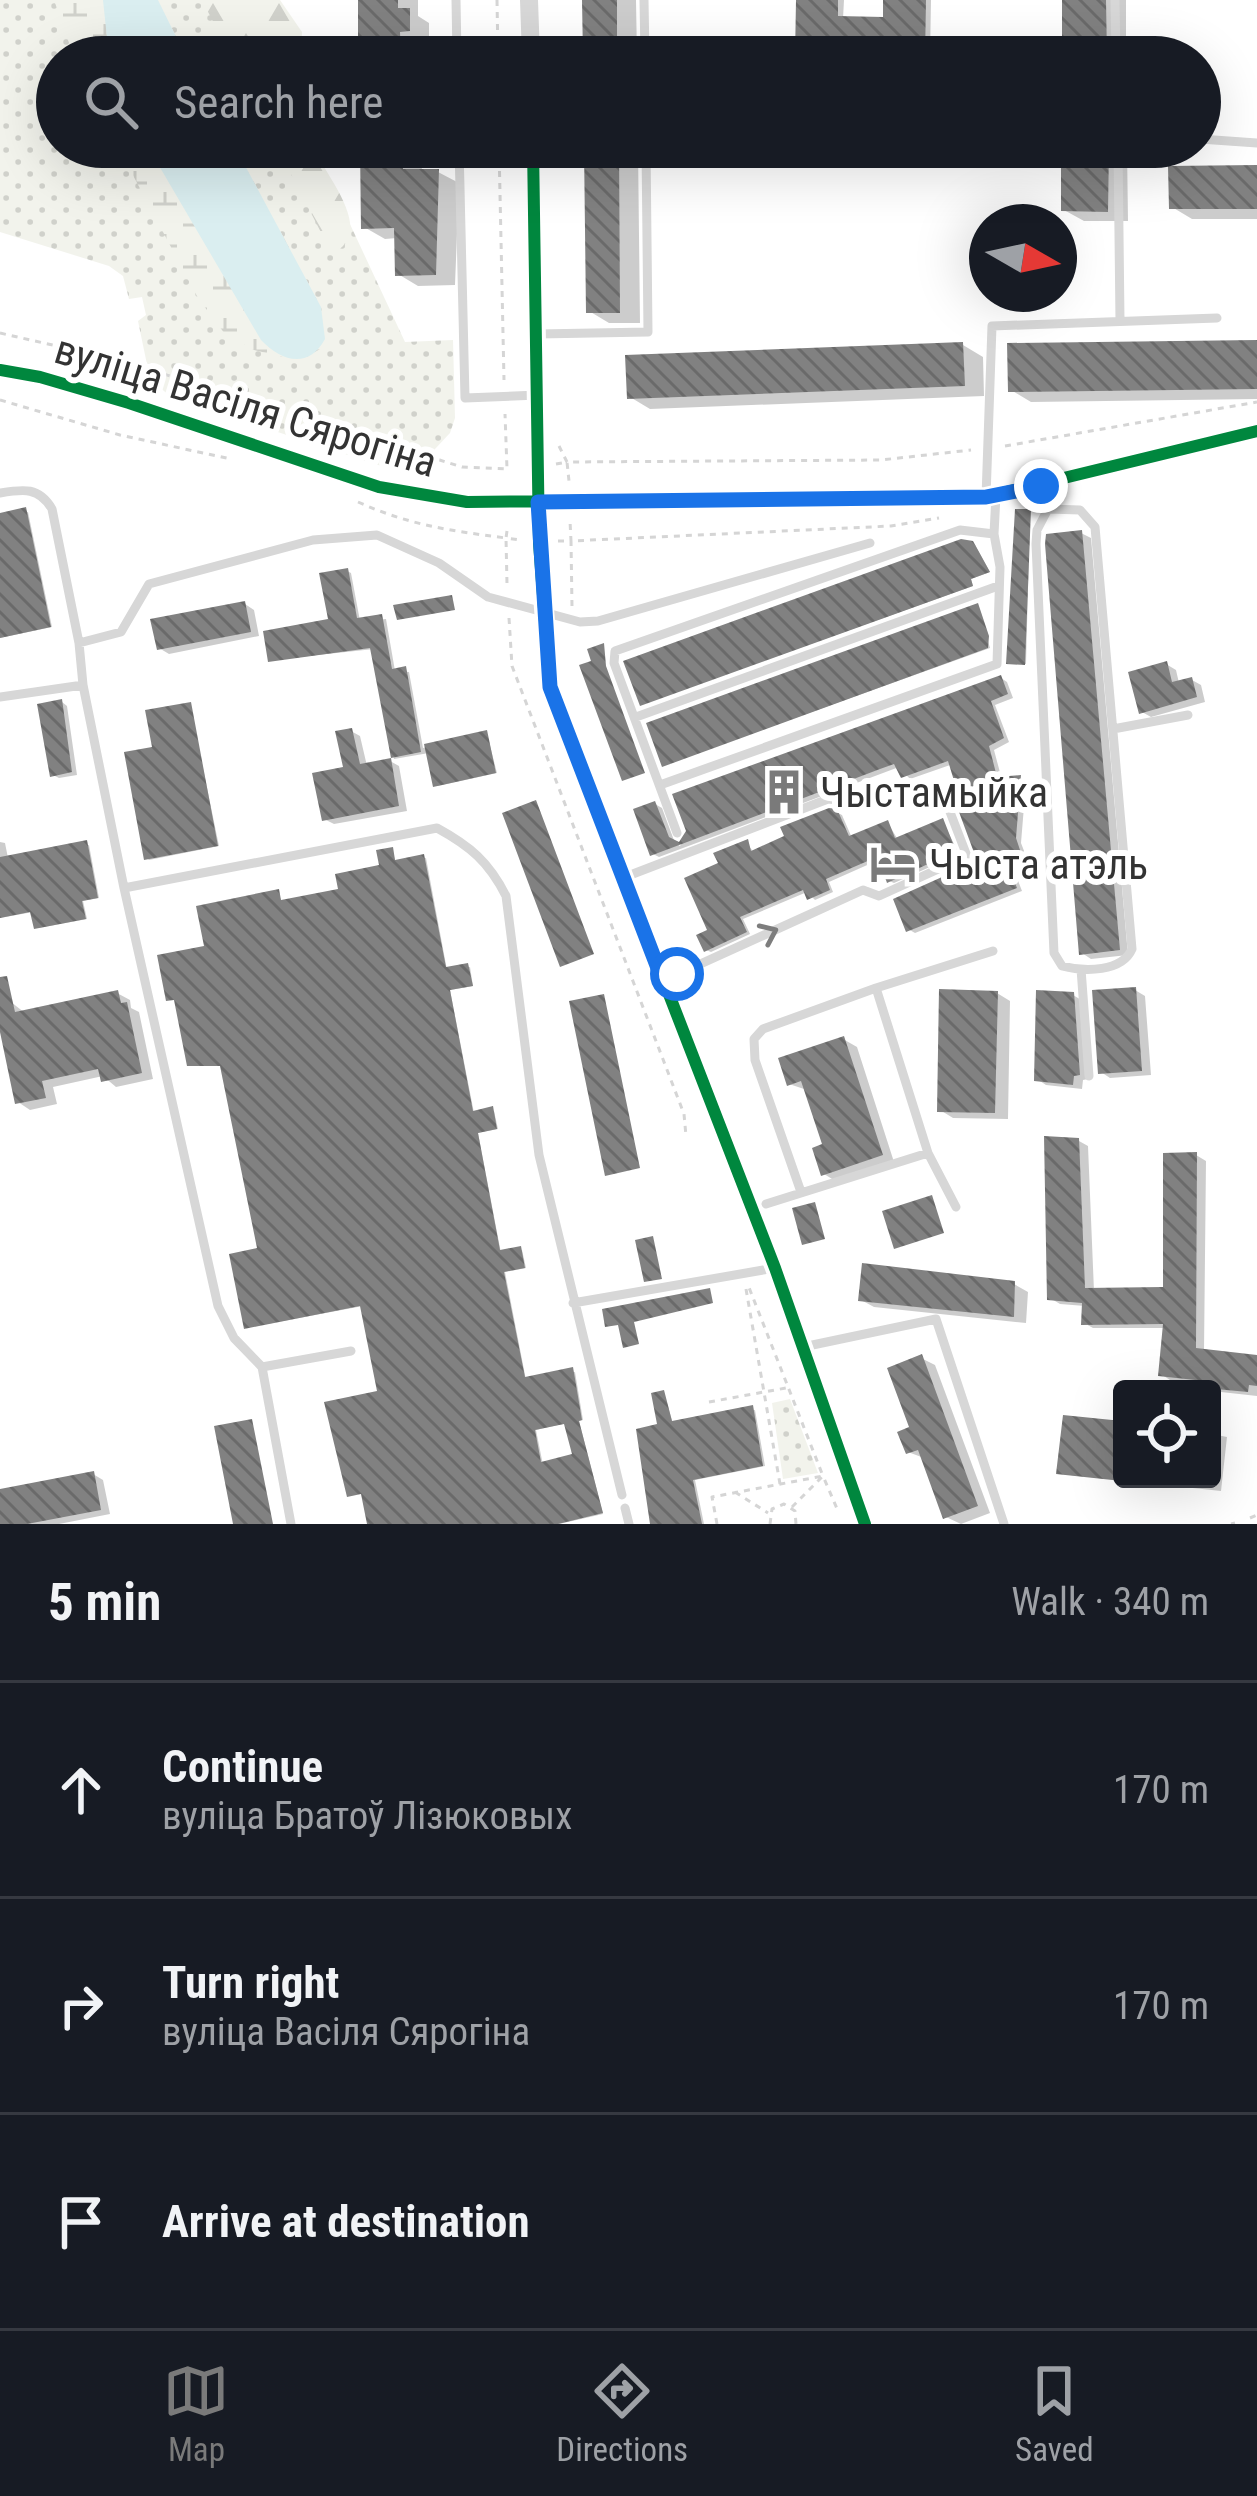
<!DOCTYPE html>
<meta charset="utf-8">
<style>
body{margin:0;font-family:"Roboto Condensed",sans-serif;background:#242831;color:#f1f3f6}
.controls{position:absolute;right:36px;bottom:36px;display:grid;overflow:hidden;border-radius:12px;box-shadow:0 12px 48px #0002}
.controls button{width:108px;height:108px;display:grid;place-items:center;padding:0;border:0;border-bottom:3px solid #363941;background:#171b24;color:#f1f3f6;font:60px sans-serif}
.compass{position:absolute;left:969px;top:204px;width:108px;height:108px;border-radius:50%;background:#171b24;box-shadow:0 12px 48px #0002;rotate:99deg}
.stop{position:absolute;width:36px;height:36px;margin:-27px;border:9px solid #1a73e8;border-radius:50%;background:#fff}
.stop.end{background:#1a73e8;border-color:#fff;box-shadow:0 3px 12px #0008}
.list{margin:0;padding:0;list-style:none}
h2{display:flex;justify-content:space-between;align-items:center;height:156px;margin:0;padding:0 48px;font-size:51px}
h2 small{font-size:39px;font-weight:400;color:#9ea1a6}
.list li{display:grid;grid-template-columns:78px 1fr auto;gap:36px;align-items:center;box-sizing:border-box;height:216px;padding:0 48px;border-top:3px solid #363941}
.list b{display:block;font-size:45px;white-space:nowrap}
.list p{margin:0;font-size:39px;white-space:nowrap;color:#9ea1a6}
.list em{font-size:39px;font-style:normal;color:#9ea1a6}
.icon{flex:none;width:66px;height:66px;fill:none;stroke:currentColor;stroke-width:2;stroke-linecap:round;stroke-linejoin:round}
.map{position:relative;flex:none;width:1257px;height:1524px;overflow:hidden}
.search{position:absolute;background:#171b24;box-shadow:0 12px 48px #0002;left:36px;right:36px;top:36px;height:132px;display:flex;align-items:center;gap:30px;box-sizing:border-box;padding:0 42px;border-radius:66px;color:#9ea1a6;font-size:45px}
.sheet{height:804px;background:#171b24}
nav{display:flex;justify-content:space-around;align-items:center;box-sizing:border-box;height:168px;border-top:3px solid #363941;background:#171b24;font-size:33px;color:#9ea1a6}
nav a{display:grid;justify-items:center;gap:6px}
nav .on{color:#7a7a7a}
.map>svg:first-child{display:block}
.grass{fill:url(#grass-dots)}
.forest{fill:url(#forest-firs)}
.wetland{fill:url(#wetland-marsh)}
.water{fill:#daeef0}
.shadow{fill:#0003;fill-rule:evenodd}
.building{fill:url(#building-back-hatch);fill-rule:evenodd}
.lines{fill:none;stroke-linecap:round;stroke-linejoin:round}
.path{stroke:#d5d5d5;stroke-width:3;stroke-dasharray:6 6;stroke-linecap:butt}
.lane{stroke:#d7d7d7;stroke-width:9}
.street{stroke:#d7d7d7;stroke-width:18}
.cycleway-casing{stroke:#fff;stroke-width:20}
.cycleway{stroke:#00873e;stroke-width:12}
.oneway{stroke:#7d7d7d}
.route{stroke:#1a73e8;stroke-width:15}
.labels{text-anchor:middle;stroke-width:12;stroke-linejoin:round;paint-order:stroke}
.street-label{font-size:42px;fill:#333;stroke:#fff}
.poi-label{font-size:42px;fill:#333;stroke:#fff;text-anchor:start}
</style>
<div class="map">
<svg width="1257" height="1524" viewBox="0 0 1257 1524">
<defs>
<pattern id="grass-dots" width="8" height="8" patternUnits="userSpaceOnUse" patternTransform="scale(3)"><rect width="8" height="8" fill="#f2f3ec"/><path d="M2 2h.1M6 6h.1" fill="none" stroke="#d0d1cb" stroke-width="1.8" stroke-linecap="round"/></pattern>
<pattern id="forest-firs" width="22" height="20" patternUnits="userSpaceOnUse" patternTransform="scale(3)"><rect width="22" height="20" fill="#f2f3ec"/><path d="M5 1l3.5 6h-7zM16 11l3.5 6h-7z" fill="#d0d1cb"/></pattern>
<pattern id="wetland-marsh" width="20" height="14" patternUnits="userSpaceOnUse" patternTransform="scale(3)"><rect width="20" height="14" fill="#f2f3ec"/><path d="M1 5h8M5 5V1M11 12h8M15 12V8" fill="none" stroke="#d0d1cb"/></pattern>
<pattern id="building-back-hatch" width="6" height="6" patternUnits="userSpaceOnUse" patternTransform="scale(3)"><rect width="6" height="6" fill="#818181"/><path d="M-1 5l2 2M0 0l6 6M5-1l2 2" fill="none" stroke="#6a6a6a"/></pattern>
</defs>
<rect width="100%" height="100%" fill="#fff"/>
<path class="grass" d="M0 0H245L272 57H57V147H314L405 342 453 340 455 418 450 433 435 449 433 480 409 475 171 397 150 379 138 321 146 315 142 297 129 299 123 276 109 266 0 232Z
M790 1399 818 1473 783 1479 772 1403Z"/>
<path class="forest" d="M202 0H280L302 32 301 57H231Z
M277 147H313C324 173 373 228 338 250L328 246Z"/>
<path class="wetland" d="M54 0H158L186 57H74Z
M118 147H235L321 307 326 329 320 349 301 360 291 359 254 350 225 334 198 298Z"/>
<path class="water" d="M103 0H158L186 57H109Z
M148 147H235L321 307 325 339C308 370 281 361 261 340Z"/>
<path class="shadow" d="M361 0H418V16L429 23V41L420 42V57H362Z
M585 0H636L637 57H586Z
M799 0H844L843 19 886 20V0H931L930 57H798Z
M1065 0H1126V57H1065Z
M363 147H421L422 172H438L459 183 455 285 418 286 398 274 397 238 385 239 364 227Z
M587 147H638L640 323H609L589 311Z
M1064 147H1127L1128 221H1084L1064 210Z
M1257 168V219H1192L1172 207Z
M1257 343V399L1031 402 1011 390Z
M963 345 983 357 984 396 650 409 630 397Z
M28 512 52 627 0 638V516Z
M1030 512 1026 664 1011 663Z
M1081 533 1091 538 1128 955 1091 959 1082 953Z
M975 545 990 572 971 579 973 586 642 704Z
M347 571 351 573 360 621 386 619 395 671 409 672 423 748 487 734 497 773 438 786 429 753 394 759 374 649 271 660 331 621Z
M245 604 254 610 259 636 169 654 159 648Z
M978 606 990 648 664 765Z
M1166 664 1176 670 1179 683 1192 680 1201 685 1205 702 1151 717 1142 712Z
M1001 678 1007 682 1013 698 995 705 1009 742 994 750 1002 780 1020 778 1026 782 1021 843 1026 856 1010 860 1022 891 915 933 908 929 979 859 953 764 910 779 899 767 659 857 653 854 655 804 662 808 675 843 680 846 689 831Z
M62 702 67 706 77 775 59 778 53 775Z
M190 705 219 846 149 860 147 858Z
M351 731 360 736 367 766 390 761 399 766 407 811 334 824 324 819 346 770Z
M836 812 842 815 852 838 888 823 898 840 943 822 959 854 894 883 880 877 874 862 829 882 833 892 815 900 807 892 743 919 750 934 711 952 706 950 722 864 747 843 754 853Z
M0 842 5 843 8 858 89 845 99 898 83 901 87 919 39 928 33 912 0 918Z
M392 850 396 863 426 858 447 970 470 967 473 986 450 990 474 1113 494 1111 498 1129 478 1133 501 1253 522 1250 526 1268 505 1272 526 1380 575 1372 583 1420 579 1421 603 1514 559 1524H370L381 1393 363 1306 246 1328 260 1250 223 1065 177 999H169L208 949 278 892 282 903 342 891 383 867ZM567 1423 576 1456 543 1465 536 1430Z
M1135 990 1145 996 1151 1075 1110 1078 1101 1072Z
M117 993 130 1000 131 1008 139 1012 153 1079 116 1087 103 1076 53 1087 57 1104 30 1110 18 1102 0 1030V1004L11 1002 25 1013Z
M997 993 1010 1001 1008 1119 953 1118 940 1110Z
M1073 995 1083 1001 1088 1079 1083 1080 1082 1089 1046 1085 1037 1079Z
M843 1039 857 1047 894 1162 837 1182 824 1174 826 1146 807 1090 789 1084Z
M1079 1141 1088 1146 1094 1291 1166 1290 1196 1155 1206 1161 1204 1352 1257 1357V1396L1212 1391 1197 1382 1170 1380 1161 1374 1166 1328H1093L1084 1323 1085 1306 1060 1304 1050 1298Z
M1014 1284 1028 1292 1026 1323 874 1307 861 1300Z
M921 1358 935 1365 990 1513 961 1524 946 1517 924 1458 908 1452Z
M664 1393 673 1424 755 1410 765 1466 695 1480 704 1524H654Z
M1122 1424V1479H1212V1434L1227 1437 1221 1491 1061 1474Z
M93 1474 103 1480 110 1514 59 1524H0V1492Z"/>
<path class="building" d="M358 0H398V8H410V31L400 32 401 57H358Z
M582 0H617V57H583Z
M796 0H838V16L883 17V0H926L925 57H795Z
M1062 0H1106L1107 57H1062Z
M360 147H402L403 169H439L436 275 395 276 394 228 361 229Z
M584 147H619L620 313H586Z
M1061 147H1109L1108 212 1061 211Z
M1257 165V209H1169L1168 166Z
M1257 340V389L1008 392 1007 343Z
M963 342 965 386 627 399 625 355Z
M26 507 51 627 0 638V513Z
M1015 509H1031L1025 665 1006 664Z
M1082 530 1120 950 1079 955 1045 544 1046 534Z
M961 539 973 541 990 572 971 579 973 586 640 706 623 661Z
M348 568 357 618 382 614 392 669 406 666 421 752 391 758 370 648 268 662 263 631 328 619 319 573Z
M452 595 455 610 397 620 393 605Z
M245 601 251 632 157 650 150 619Z
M978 603 989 636 988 648 662 767 646 723Z
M604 643 606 666 645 773 622 781 579 665 591 661 587 649Z
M1167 661 1172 682 1192 677 1197 697 1139 714 1128 672Z
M1001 675 1008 694 991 701 1004 738 989 746 997 777 1021 775 1016 838 1021 853 1005 857 1017 888 906 932 893 899 971 864 976 858 959 812 963 810 948 761 901 778 894 764 880 769 650 856 633 809 655 801 669 837 679 842 686 831 672 794Z
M62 699 72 772 50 777 37 704Z
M191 702 218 846 144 860 124 752 152 747 145 710Z
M352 728 360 764 391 758 399 806 322 821 312 773 343 767 335 731Z
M487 730 496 773 433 787 424 744Z
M536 800 594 954 560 967 502 813Z
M829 808 837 809 849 836 888 820 895 838 943 818 956 851 887 883 885 877 878 880 870 860 826 879 830 890 807 900 803 890 740 917 747 932 704 952 696 935 707 930 684 878 718 863 713 853 748 839 751 851 784 836 780 827Z
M87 840 98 898 82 901 86 919 34 929 30 912 0 918V857Z
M393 847 395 860 424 854 446 967 468 963 473 986 450 990 473 1111 493 1106 497 1129 478 1133 500 1250 521 1246 525 1268 504 1272 525 1377 573 1367 582 1420 579 1421 603 1513 558 1524H367L361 1494 347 1497 324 1402 377 1391 360 1306 244 1329 229 1254 257 1248 220 1066H187L174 1000 166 1001 157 955 204 946 196 906 279 889 281 900 338 889 335 874 379 865 376 850ZM564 1424 572 1454 541 1462 535 1430Z
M7 976 15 1012 118 990 121 1003 127 1002 142 1073 101 1082 98 1069 42 1081 46 1098 15 1104 0 1032V977Z
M1136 987 1142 1071 1098 1074 1092 990Z
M939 989 998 991 995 1113 937 1112Z
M1036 990 1074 992 1080 1075 1074 1076 1073 1085 1034 1081Z
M604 994 640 1168 605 1176 569 1001Z
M844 1036 883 1155 821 1176 812 1148 822 1144 801 1081 787 1086 778 1058Z
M1044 1136 1079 1138 1085 1288 1163 1287V1153L1197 1152 1196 1348 1257 1355V1386L1249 1385 1248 1392 1194 1387 1195 1380 1158 1376 1163 1324 1081 1325 1082 1303 1047 1300Z
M932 1195 944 1233 894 1249 882 1211Z
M815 1202 825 1239 802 1245 792 1208Z
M653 1236 662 1279 644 1282 635 1240Z
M862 1263 1015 1281 1014 1317 858 1301Z
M710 1288 713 1303 634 1322 639 1344 623 1348 618 1325 605 1327 602 1309Z
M922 1354 978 1506 943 1519 918 1450 906 1454 897 1432 909 1427 887 1368Z
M664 1390 672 1421 753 1405 763 1466 693 1480 702 1524H650L636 1429 657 1424 651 1393Z
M1063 1415 1122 1421V1481L1056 1474Z
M252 1419 273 1524H233L214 1426Z
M94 1471 101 1510 27 1524H0V1489Z"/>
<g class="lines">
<path class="path" d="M497 0 498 57
M499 147 504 380
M0 333 109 358
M141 367 462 467 507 469 505 414
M0 400 120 435 231 459
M559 446 567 462 881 460 971 450
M1005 446 1257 402
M556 464 567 462 569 481
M358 502C409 525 451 531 506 538L507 584
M507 531 506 538 521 540
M558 541H571L570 521
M572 606 571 541 891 526 939 518
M509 618 512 666 684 1114 686 1136
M746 1289 780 1484
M709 1402 786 1388
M735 1492 768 1513
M792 1507 823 1476 838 1511
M1250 1518 1257 1515
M717 1524 712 1497 823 1476 748 1285
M770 1524 772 1509 784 1504 795 1511 796 1524
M1231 1524 1235 1523"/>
<path class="lane" d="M456 0 457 57
M644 0 645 57
M1115 0 1116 57
M1200 139 1257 143
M459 147 465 398 538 395
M1118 147 1120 321
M538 334 648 332 646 147
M1041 486 1048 509 1037 530 1036 544 1054 953 1062 966C1085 972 1122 972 1132 949L1095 527 1080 510 1048 509
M0 493C24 489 39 487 52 509L79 643 83 685
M986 497 992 326 1217 318
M79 643 121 632 149 584 313 540 377 535 439 563 488 597 580 622 598 621 870 543
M0 697 83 685 124 888
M636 717 998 586
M1113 729 1188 715
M660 785 997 664 1000 567 994 534
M677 833 614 663 615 651 960 530 994 534 996 495
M625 877 828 799 859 802 907 789 945 799 967 856 879 896 863 890 663 981
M1081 969 1089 1076
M928 1153 956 1207
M801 1192 755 1060 754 1039 763 1029 876 988
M766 1204 928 1153 876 988 993 951
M573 1303 775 1268
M803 1347 936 1319 1004 1524
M262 1367 351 1351
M625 1508 629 1524
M291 1524 262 1367 234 1338 218 1306 124 888 437 828C470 846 489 862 506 896L539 1155 622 1495"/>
<path class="street" d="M529 0 531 57
M533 147 539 543 550 687 775 1268 865 1524
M0 370 40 377 129 403 379 487 467 502 986 497 1257 431"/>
<g class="cycleway-casing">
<path id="cycleway" d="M533 147 539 543 550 687 775 1268 865 1524
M0 370 40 377 129 403 379 487 467 502 986 497 1257 431"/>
</g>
<use href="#cycleway" class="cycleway"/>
</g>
<defs><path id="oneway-chevron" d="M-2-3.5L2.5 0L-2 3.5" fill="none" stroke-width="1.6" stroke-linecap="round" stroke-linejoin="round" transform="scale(3)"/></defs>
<use class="oneway" href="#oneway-chevron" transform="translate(769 933) rotate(-24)"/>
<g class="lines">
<path class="route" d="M677 974 663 981 550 687 538 502 986 497 1041 486"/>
</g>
<defs>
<g id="building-bare" transform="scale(3.6)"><path d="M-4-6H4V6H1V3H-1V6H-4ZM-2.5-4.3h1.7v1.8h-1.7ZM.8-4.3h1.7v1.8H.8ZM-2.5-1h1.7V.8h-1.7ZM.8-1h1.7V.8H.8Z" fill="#7a7a7a" stroke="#fff" stroke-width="2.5" paint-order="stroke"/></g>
<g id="hotel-bare" transform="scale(3.6)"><path d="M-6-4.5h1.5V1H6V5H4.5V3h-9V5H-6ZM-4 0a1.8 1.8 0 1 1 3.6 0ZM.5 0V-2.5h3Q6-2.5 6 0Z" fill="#7a7a7a" stroke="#fff" stroke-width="2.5" paint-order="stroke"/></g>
</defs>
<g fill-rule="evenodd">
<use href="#building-bare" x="784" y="792"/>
<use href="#hotel-bare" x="893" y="864"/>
</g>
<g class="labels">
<g class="street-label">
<text transform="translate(246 405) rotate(17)" y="15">вуліца Васіля Сярогіна</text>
</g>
<g class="poi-label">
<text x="820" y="807">Чыстамыйка</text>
<text x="929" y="879">Чыста атэль</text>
</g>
</g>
</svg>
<div class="controls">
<button><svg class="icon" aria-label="locate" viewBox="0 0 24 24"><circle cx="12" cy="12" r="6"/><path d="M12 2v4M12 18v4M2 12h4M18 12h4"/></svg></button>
</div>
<svg class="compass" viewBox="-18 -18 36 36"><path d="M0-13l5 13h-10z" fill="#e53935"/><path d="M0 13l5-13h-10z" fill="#9ea1a6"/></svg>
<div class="stop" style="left:677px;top:974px"></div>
<div class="stop end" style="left:1041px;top:486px"></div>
<div class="search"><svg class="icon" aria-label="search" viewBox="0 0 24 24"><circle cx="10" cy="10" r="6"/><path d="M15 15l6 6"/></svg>Search here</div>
</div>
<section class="sheet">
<h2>5 min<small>Walk · 340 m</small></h2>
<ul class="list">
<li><svg class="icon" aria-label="ahead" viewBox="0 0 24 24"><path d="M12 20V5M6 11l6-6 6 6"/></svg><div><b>Continue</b><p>вуліца Братоў Лізюковых</p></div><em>170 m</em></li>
<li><svg class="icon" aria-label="right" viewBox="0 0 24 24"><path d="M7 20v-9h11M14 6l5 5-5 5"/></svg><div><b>Turn right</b><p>вуліца Васіля Сярогіна</p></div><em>170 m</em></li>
<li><svg class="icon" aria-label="arrive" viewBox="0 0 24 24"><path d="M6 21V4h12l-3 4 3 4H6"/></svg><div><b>Arrive at destination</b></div></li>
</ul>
</section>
<nav>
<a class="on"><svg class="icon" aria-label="map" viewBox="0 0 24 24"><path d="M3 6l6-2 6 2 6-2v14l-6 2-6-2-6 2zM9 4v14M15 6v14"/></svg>Map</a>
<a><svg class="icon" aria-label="directions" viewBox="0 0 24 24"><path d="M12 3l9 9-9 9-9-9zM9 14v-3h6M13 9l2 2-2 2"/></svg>Directions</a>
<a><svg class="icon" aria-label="saved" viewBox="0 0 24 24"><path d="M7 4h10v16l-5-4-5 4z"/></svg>Saved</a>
</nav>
